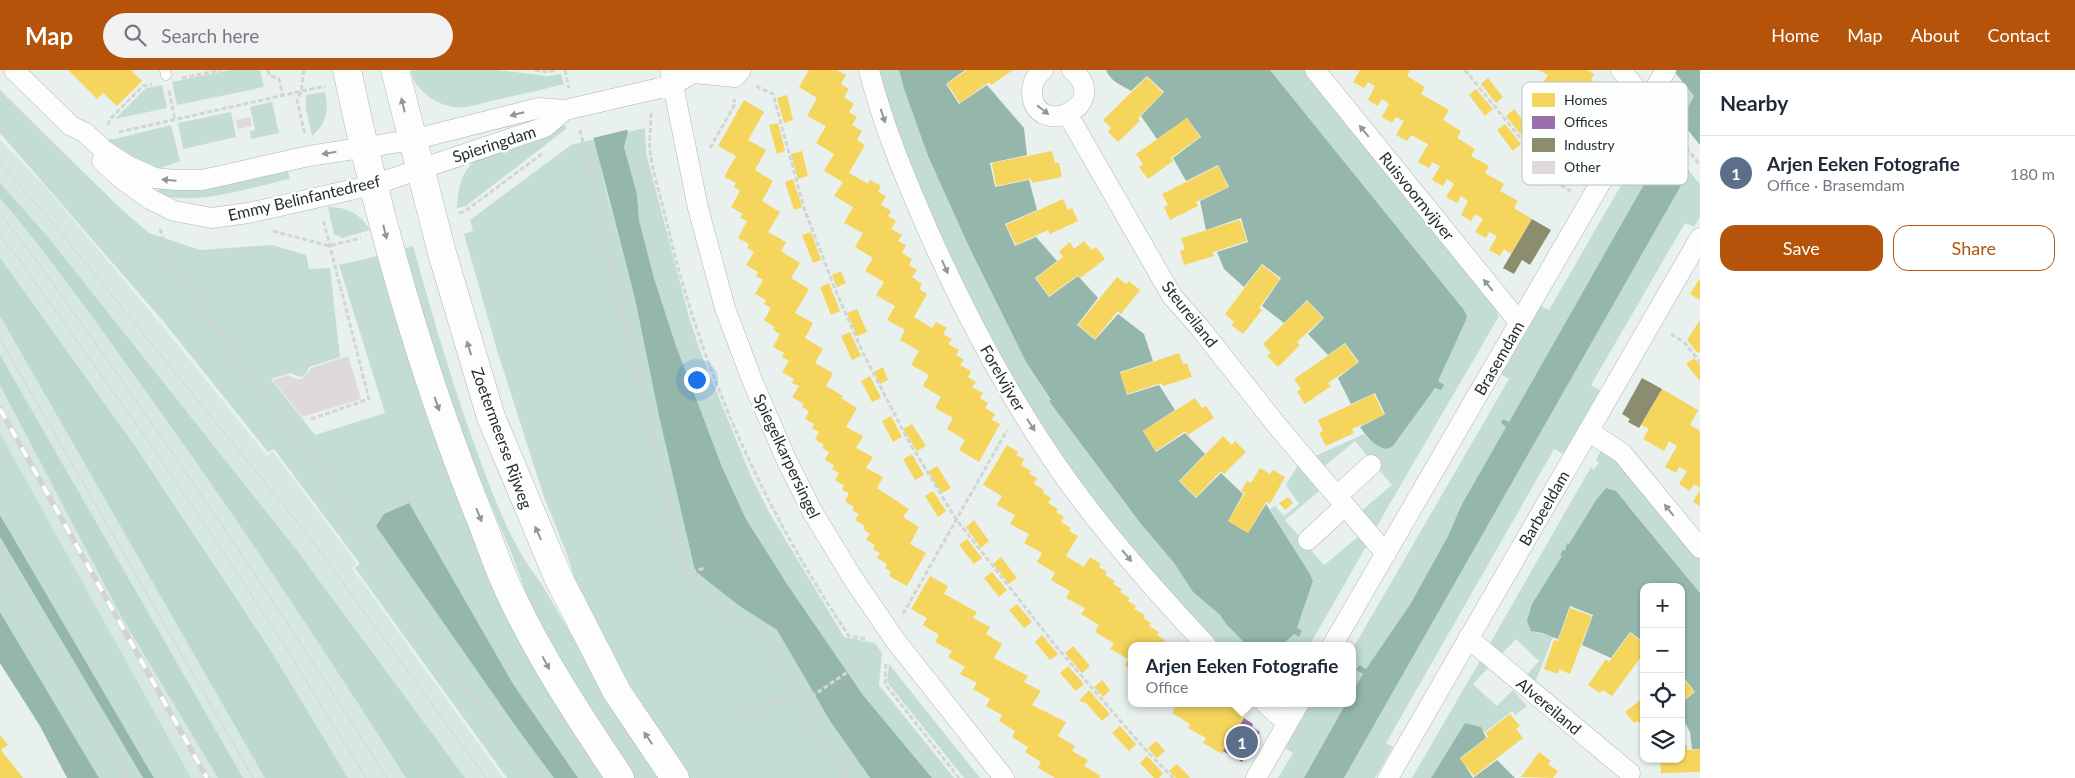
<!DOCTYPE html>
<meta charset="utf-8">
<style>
body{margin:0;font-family:Lato,sans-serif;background:#f2f2f3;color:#1f2937}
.controls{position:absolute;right:15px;bottom:15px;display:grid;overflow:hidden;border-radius:10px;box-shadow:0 1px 4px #0004}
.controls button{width:45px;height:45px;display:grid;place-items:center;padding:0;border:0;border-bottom:1px solid #e0e1e3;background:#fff;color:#1f2937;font:25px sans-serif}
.you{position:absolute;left:696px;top:309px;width:18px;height:18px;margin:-12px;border:4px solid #fff;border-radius:50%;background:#1a73e8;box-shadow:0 0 0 8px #1a73e833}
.badge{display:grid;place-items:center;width:32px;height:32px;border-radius:50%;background:#b45309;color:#fff;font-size:16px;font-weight:700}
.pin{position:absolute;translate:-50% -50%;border:2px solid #fff;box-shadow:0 1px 5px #0006}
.popup{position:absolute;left:1128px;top:572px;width:228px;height:65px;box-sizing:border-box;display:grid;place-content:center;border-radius:10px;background:#fff;filter:drop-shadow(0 1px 4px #0005);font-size:16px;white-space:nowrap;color:#747a83}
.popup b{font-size:19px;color:#1f2937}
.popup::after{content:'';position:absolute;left:50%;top:100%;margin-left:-10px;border:10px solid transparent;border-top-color:#fff}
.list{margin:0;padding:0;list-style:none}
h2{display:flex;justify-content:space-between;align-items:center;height:65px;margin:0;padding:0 20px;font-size:21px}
h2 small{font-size:16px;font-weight:400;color:#747a83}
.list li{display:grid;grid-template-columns:32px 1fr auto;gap:15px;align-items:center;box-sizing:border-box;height:75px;padding:0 20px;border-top:1px solid #e0e1e3}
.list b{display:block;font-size:19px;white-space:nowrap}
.list p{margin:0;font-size:16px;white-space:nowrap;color:#747a83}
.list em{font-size:16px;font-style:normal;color:#747a83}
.actions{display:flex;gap:10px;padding:15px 20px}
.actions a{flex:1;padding:11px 0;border:1px solid #b45309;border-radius:15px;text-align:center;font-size:18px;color:#b45309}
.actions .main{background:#b45309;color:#fff}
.icon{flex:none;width:28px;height:28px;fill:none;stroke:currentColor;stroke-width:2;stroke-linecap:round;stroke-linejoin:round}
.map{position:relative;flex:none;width:1700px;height:708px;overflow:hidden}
header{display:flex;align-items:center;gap:30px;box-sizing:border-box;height:70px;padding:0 25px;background:#b45309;color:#fff}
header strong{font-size:24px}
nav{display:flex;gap:28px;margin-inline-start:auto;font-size:18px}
.search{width:350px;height:45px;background:#f2f2f3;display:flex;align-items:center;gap:12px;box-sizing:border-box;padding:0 18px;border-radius:28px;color:#747a83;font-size:19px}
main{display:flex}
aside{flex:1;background:#fff}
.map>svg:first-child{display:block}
.built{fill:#d7e8e2}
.green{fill:#c3ddd4}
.forest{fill:#bcd8cf}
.water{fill:#95b6aa}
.pier{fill:#e8f1ee}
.homes{fill:#f6d55c}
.offices{fill:#9970ab}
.industry{fill:#8c8c6e}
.building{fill:#dedada}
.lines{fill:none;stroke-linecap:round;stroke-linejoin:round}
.service-casing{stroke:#afb6b3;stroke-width:11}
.minor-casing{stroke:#afb6b3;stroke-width:21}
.secondary-casing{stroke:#afb6b3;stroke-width:29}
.path{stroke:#d3d5d4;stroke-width:3;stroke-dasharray:5 2.5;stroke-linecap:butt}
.service{stroke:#fcfdfc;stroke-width:10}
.minor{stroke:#fcfdfc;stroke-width:20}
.secondary{stroke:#fcfdfc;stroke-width:28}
.tram{stroke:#d2d4d4;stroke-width:1}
.rail-casing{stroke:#d2d4d4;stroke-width:5.5}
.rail{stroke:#fcfffe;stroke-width:4;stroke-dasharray:11;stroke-linecap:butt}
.oneway{fill:#929694}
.labels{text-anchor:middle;stroke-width:5;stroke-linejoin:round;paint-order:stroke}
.street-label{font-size:16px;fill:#282e2c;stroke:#fcfffe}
.key{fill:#fcfffe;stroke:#bcc0bf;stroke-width:1}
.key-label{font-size:14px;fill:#282e2c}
</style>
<header>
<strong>Map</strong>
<div class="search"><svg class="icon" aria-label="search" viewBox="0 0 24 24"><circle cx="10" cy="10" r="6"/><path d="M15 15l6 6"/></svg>Search here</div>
<nav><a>Home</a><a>Map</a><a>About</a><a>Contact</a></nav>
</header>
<main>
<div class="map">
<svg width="1700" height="708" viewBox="0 0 1700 708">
<rect width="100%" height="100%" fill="#e8f1ee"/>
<path class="built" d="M0 69 48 120 160 253 267 386 273 382 357 494 352 498 503 708H191L0 363Z"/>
<path class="green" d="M230 0H260L264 17 177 35 172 12Z
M416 0H497L548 6 561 4 564 14C541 20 518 25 495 30 482 33 467 39 453 37 436 34 414 20 411 1Z
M875 0H899L904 19 928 86 970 179 1026 292 1051 331 1050 332 1141 454 1174 493 1193 522 1220 545 1226 554 1248 576H1214L1163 521 1038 357 994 279 915 117Z
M1270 0H1305L1490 228 1499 246 1374 461 1359 443 1392 415 1355 371 1321 399 1311 388 1364 364 1369 370 1393 376 1435 317 1467 246 1464 240Z
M1682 11 1694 26 1680 50 1668 35Z
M162 15 167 38 115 49 146 18Z
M0 20 117 135 149 163 200 180 272 175 306 185 309 199 330 198 340 287 309 297 306 304 301 307 290 303 271 309 315 365 385 343 339 195 378 186 400 263 441 382 568 653 603 708H507L355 498 360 494 274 379 268 382 163 251 0 63Z
M325 22C329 40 327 53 312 66L306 38V25Z
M272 32 279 63 251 69 250 61 255 60 250 37Z
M231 42 236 67 183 79 178 53Z
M1649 50 1667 73 1509 352 1503 349 1501 353 1506 357 1462 434 1448 466 1411 533 1366 599 1358 595 1356 600 1363 604 1352 623V580L1509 309 1501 304 1541 236 1549 240 1638 86 1631 81Z
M171 55 180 91 157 99 146 97 100 69H115Z
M566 55V59L466 136 457 138C458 124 459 110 468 98 481 79 543 63 566 55Z
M645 58 646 83 689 247 702 286 750 404 770 444 844 567 875 573 882 583 879 615 954 708H932L863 625 787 514 746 449 722 397 700 342 676 276 654 208 639 150 637 124 624 77 628 62Z
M595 69 605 116 635 229 659 346 695 501 738 535 777 560 830 651 870 708H683L649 658 575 510 568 487 544 427 497 280 464 164 473 161 470 150 571 75Z
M287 97 290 109C250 117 196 137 158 124L159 117Z
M1689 101 1700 114V146L1694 157 1685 153 1591 315 1600 320 1563 384 1554 379 1386 673 1393 677 1375 708H1344Z
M328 137C347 137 361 144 370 160L342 168 334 164Z
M413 176C432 244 451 310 475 376 492 423 510 474 541 513L620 647 660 708H626L541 564 511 482 477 402 443 308 403 179Z
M0 363 191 708H154L0 445Z
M1608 381 1615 385 1700 489V523L1630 437 1606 418 1596 430 1564 482 1563 481 1561 484 1562 485 1531 561 1553 567 1534 615 1523 609 1539 591 1516 569 1499 587 1488 577 1591 397 1594 400 1599 392 1596 390 1600 382Z
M1298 395 1319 421 1285 450 1324 495 1359 466 1367 475 1309 576H1281L1294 564 1299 567 1302 562 1297 558 1313 511 1310 504 1270 439 1275 436 1284 446 1299 434 1286 415Z
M0 467 143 708H99L0 542Z
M1481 589 1489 597 1473 614 1497 636 1513 620 1527 636 1515 645 1512 641 1484 663 1481 657 1465 653 1431 708H1412Z
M889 594 980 708H964L887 612Z
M1311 633H1346L1304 708H1278L1293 683 1285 678Z"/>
<path class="forest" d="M0 113 47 166 295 478 465 708H406C320 573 231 439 137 309 93 248 49 185 0 128Z
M0 188 135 376 269 578 348 708H265L0 246Z
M0 285 243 708H218L120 544 0 315Z"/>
<path class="water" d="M576 0H613L628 62 624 77 637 124 639 150 654 208 676 276 722 397 746 449 787 514 863 625 932 708H870L830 651 777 560 738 535 695 501 659 346 635 229Z
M899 0H965L946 14 959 34 987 15 1024 58 1027 85 990 93 995 117 1029 110 1037 140 1005 154 1015 176 1036 167 1057 191 1035 208 1049 227 1078 206 1098 228 1077 255 1095 270 1118 244 1144 264 1153 291 1120 302 1127 325 1159 315 1175 340 1143 361 1156 382 1185 363 1205 384 1179 411 1196 428 1221 403 1243 424 1228 451 1248 463 1266 434 1310 504 1313 511 1297 558 1302 561 1299 567 1294 564 1281 576H1248L1226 554 1220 545 1193 522 1174 493 1141 454 1049 331 1051 330 1026 292 970 179 928 86 904 19Z
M1106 0H1270L1464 240 1467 246 1465 252 1438 311 1444 315 1441 320 1435 318 1393 376 1387 379C1373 376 1368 368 1360 357L1385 344 1375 323 1351 334 1338 308 1359 292 1345 273 1328 285 1308 264 1324 248 1307 230 1284 253 1262 236 1281 208 1262 194 1244 217 1224 199 1217 182 1248 172 1241 148 1206 160 1200 131 1229 117 1218 95 1186 111 1173 88 1201 67 1187 48 1157 69 1141 46 1164 22 1147 6 1131 21C1121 15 1110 11 1106 0Z
M1673 0H1700V82L1344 708H1304L1346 633H1352V623L1363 604 1356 600 1359 595 1366 599 1411 533 1448 466 1462 434 1506 357 1501 353 1503 349 1509 352 1694 26Z
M1606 418 1616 421 1700 523V679H1692L1690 662 1681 645V633L1695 622 1681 604V517H1644V572L1630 562 1611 588 1582 575 1593 545 1570 536 1558 569 1542 563 1531 561 1527 551 1532 534 1562 486 1560 485 1563 480 1565 481 1567 473 1569 474 1596 430Z
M409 433 513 614 578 708H554L517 658 376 456 384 444Z
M0 445 154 708H143L0 467Z
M0 542 99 708H67L65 704 40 656 0 593Z
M1465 653 1481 657 1486 668 1460 688 1473 708 1497 690 1515 708H1431Z"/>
<path class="pier" d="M574 0H615L630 59 593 68Z
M1678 48 1700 75V87L1691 103 1665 71Z"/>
<path class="homes" d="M68 0H131L142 11 117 36 103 23 97 29Z
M809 0H836L846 5 841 14 849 19 844 27 854 34 849 42 857 47 852 55 862 61 857 70 865 75 849 103 868 114 870 110 881 116 878 122 886 126 881 135 891 141 888 146 896 151 891 159 902 165 898 171 906 175 902 183 912 189 909 195 917 200 912 207 922 214 919 219 927 224 914 247 932 258 936 252 947 258 943 264 952 269 948 274 959 280 956 285 964 290 960 295 971 301 968 307 976 312 972 317 983 323 980 328 988 333 985 338 995 344 992 350 1000 354 979 392 959 380 965 370 947 359 953 348 935 338 941 327 923 316 929 305 911 295 919 281 900 270 905 260 887 250 895 236 876 225 884 212 865 201 873 188 855 177 863 163 844 153 853 137 834 126 843 112 824 101 834 84 816 73 826 56 807 46 817 28 799 17Z
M967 0H1013L991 15 989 12 960 33 947 14Z
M1360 0H1410L1407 6 1425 17 1421 24 1449 40 1443 50 1461 61 1457 68 1475 79 1471 86 1489 96 1485 103 1504 114 1500 121 1518 131 1514 138 1532 149 1511 184 1504 179 1500 186 1489 180 1497 166 1489 162 1486 168 1475 162 1483 149 1475 144 1471 151 1461 145 1468 131 1461 126 1457 133 1446 127 1454 114 1447 109 1443 116 1432 110 1440 96 1432 92 1429 98 1418 92 1428 74 1411 65 1407 71 1396 65 1404 51 1396 47 1392 53 1382 47 1389 34 1382 29 1378 36 1368 30 1375 16 1368 12 1364 18 1353 12Z
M1539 0H1587L1594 4 1591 10 1607 20 1604 26 1622 37 1590 91V88L1571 77 1580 62 1564 53 1570 43 1553 33 1560 20 1544 11 1548 5Z
M1147 7 1163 23 1138 48 1140 51 1118 72 1108 62 1111 58 1103 50Z
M1488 8 1503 27 1496 33 1481 14Z
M1476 19 1493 39 1485 46 1469 25Z
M787 25 793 50 784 53 777 28Z
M744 30 764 42 748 70 766 80 755 100 773 111 762 131 780 142 768 162 786 172 781 181 800 193 791 208 809 219 795 243 813 253 805 268 823 279 815 293 833 303 826 316 843 326 841 328 857 338 846 357 863 366 856 378 873 387 866 398 883 407 877 418 909 439 903 447 919 457 910 474 926 483 907 516 889 506 891 502 885 498 887 494 877 488 880 483 873 479 875 475 866 470 870 464 863 459 865 456 855 450 859 444 852 440 854 437 845 431 849 423 842 420 844 416 835 410 839 403 832 399 834 395 825 390 829 382 822 378 824 375 815 369 819 362 812 358 814 354 805 349 809 341 802 337 804 334 792 327 799 316 792 313 794 309 782 302 789 291 782 287 784 283 773 277 780 264 773 260 775 257 764 250 771 238 764 234 766 230 755 224 763 210 756 206 758 202 746 195 754 182 747 178 749 174 738 168 747 151 740 148 743 144 731 137 740 121 734 117 736 113 724 107 736 86 718 76Z
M1514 39 1529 58 1521 65 1506 46Z
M1187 48 1200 67 1171 88 1173 91 1148 109 1139 97 1143 94 1136 84Z
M778 53 785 81 777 84 769 55Z
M1505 54 1521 74 1513 81 1497 60Z
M1540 71 1555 90 1547 96 1532 77Z
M802 81 808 106 798 109 791 84Z
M1052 81 1055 93H1059L1062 107 1032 113 1031 109 996 116 992 93Z
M1534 89 1550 109 1542 116 1525 95Z
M1218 96 1228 117 1196 132 1198 136 1170 150 1164 137 1168 135 1162 124Z
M793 109 802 137 794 140 785 112Z
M1063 129 1068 140 1072 138 1078 151 1050 164 1048 160 1016 175 1006 155Z
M1240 150 1247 171 1213 182 1214 186 1184 195 1180 181 1185 179 1181 168Z
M811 162 821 190 813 193 802 165Z
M1084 171 1092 180 1096 177 1105 189 1080 208 1078 205 1049 226 1036 208 1063 187 1059 181 1070 172 1074 179Z
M1262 195 1280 209 1259 238 1262 240 1243 264 1231 255 1234 252 1225 244Z
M841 201 846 213 837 217 832 205Z
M1117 207 1126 214 1129 211 1140 220 1121 244 1118 241 1095 269 1078 255Z
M1700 208V230L1690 224Z
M829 213 840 241 831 245 820 217Z
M1307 231 1323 248 1297 272 1300 275 1278 297 1267 286 1271 283 1263 274Z
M857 239 867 262 857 266 847 243Z
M1700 250V281L1698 283 1687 270Z
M850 262 861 286 852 290 841 266Z
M1345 274 1358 293 1328 313 1331 316 1305 334 1297 322 1301 319 1294 309Z
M1179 283 1183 294 1187 293 1192 307 1163 316 1161 313 1127 324 1120 303Z
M1694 288 1700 295V311L1686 294Z
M883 297 888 310 880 314 874 302Z
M870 306 881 328 872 332 861 311Z
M1662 319 1698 340 1690 355 1700 361V418L1694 414 1690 421 1679 414 1687 401 1679 397 1676 403 1665 397 1677 376 1669 371 1664 381 1643 369 1649 359 1641 355Z
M1374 324 1384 345 1352 359 1354 363 1326 376 1319 363 1323 361 1318 350Z
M1195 328 1202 338 1206 336 1214 348 1188 365 1185 361 1156 381 1143 361Z
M891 346 902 367 893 372 882 351Z
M912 354 926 376 917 381 903 359Z
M1223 366 1232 375 1235 371 1246 382 1224 404 1221 401 1196 427 1180 411Z
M1007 375 1018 382 1016 385 1024 389 1021 395 1031 401 1029 404 1037 408 1034 414 1044 420 1043 423 1051 428 1048 433 1058 439 1056 442 1064 447 1061 452 1071 458 1069 461 1078 466 1066 486 1084 497 1090 487 1101 494 1099 497 1107 502 1105 505 1115 511 1113 514 1122 519 1120 522 1130 528 1128 531 1136 536 1134 539 1145 545 1143 548 1151 553 1149 556 1159 562 1157 565 1165 570 1162 576H1132V600L1125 596 1128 589 1110 579 1114 573 1095 562 1099 555 1081 544 1085 538 1066 528 1070 521 1051 510 1055 503 1037 492 1042 483 1024 473 1029 464 1010 454 1015 445 997 435 1002 426 983 415Z
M912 384 924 405 915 410 903 389Z
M937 396 951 418 942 423 928 402Z
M1260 398 1270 404 1273 400 1285 407 1270 434 1266 432 1248 463 1228 451 1245 423 1241 421 1247 411 1251 413Z
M1700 420V436L1693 432Z
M933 421 946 441 938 447 925 426Z
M1288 427 1293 433 1285 440 1279 433Z
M974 450 989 471 981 478 966 457Z
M967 469 982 488 974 494 959 475Z
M1001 487 1017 508 1009 514 993 494Z
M992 502 1007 520 999 527 984 508Z
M930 506 948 516 944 524 977 542 973 548 990 557 986 564 1002 574 994 588 1028 606 1024 612 1041 621 1032 635 1066 652 1058 666 1075 676 1072 681 1088 690 1084 696 1101 706 1099 708H1055L1038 698 1041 692 1025 682 1028 677 1012 667 1015 661 999 651 1002 645 986 636 990 629 973 619 977 613 960 604 965 597 948 587 952 581 935 572 939 565 923 555 927 548 911 539Z
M1017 534 1032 552 1024 558 1009 540Z
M1570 538 1592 546 1570 604 1559 599 1558 604 1544 599 1554 570 1558 571Z
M1630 563 1644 573V583L1612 626 1603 620 1600 623 1588 615 1606 589 1609 592Z
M1042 565 1058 584 1050 590 1035 572Z
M1073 576 1090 596 1082 603 1065 583Z
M1068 596 1084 614 1076 621 1060 603Z
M1681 605 1694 622 1681 632Z
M1102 610 1110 620 1103 627 1094 617Z
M1089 620 1110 644 1102 651 1086 633 1079 631Z
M1644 627V658L1638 651 1634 653 1625 642Z
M1166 633H1228L1238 639 1236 642 1244 647 1222 684 1203 673 1206 668 1188 658 1190 654 1172 643 1175 638Z
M1510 644 1520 656 1516 659 1523 668 1474 706 1460 689 1488 667 1486 663Z
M1120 656 1136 674 1129 681 1112 663Z
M0 665 8 675 1 680 23 708H0Z
M1156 671 1165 681 1157 688 1148 678Z
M1687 675V680L1700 679V702L1661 703 1660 689H1681V676Z
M1539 682 1551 691 1548 694 1558 701 1553 708 1521 707Z
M1147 686 1163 703 1159 708H1154L1140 693Z
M1177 694 1186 703 1190 708H1176L1169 701Z"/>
<path class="offices" d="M1244 648 1253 654 1252 657 1260 662 1242 692 1223 681Z"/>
<path class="industry" d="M1532 149 1551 160 1530 195 1522 190 1514 204 1503 198Z
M1642 308 1662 319 1639 358 1628 352 1630 349 1622 344Z"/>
<path class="building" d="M250 47 252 56 238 59 236 50Z
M348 286 361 329 302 347 273 310 288 305 296 309H302L311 298Z"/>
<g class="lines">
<g class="service-casing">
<path id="service" d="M165 0 166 5"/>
</g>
<g class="minor-casing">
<path id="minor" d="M14 0 71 56 84 62 105 81 128 96 155 108 176 110H202L309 86 412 70 539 38 565 40 673 15 697 0
M670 0 698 138 725 238 752 310 786 389 812 441 852 507 895 570 1004 708
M869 0C883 56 906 110 929 163 969 252 1014 338 1072 417 1113 473 1159 525 1207 576
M1043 0C1036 5 1032 13 1032 23 1035 71 1114 35 1072 0
M1315 0 1519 252
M1621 0 1647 32
M694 3 735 7 741 0
M1068 45 1172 226 1200 258 1279 358 1386 484
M102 91 122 109 150 129 174 141 212 148 248 143 373 115 545 57 565 40
M1588 361 1622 383 1700 478
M1337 426 1371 395
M1308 470 1345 436
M1468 568 1630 703
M1332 576 1666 0
M1265 633 1287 653
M1256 708 1299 633
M1388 708 1700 168"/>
</g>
<g class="secondary-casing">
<path id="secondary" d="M347 0C379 152 421 301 479 445 490 472 499 501 512 527 542 591 581 649 620 708
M395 0 442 183 491 347 558 507 617 622 675 708"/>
</g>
<path class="path" d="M268 0 269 5 279 9 283 26
M304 0 301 22 297 30 305 65
M535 0 548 2 555 0
M565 0 569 18
M1465 0 1557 113 1571 121
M182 8 221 0
M756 16 773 24 804 138 835 219 863 283 908 370 956 449 1055 575 1143 677 1173 708
M169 21 175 50
M651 43C651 55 649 69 650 81 653 105 664 138 669 162 704 307 766 443 849 566L867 569
M1663 48 1700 95
M108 55 110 49 143 16 152 14
M580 60 684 503 688 513 765 568 791 624 849 708
M119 62 325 16
M710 78 735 34 734 29
M459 143 464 142 543 83
M160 159 172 199 265 323 337 425 409 546 537 708
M273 161 329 176 361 168
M1671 264 1684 272 1700 292
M311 349 369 329 323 149
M0 497 127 708
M684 503 706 498
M903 544 1007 360
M886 594 885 614 959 708
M799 635 877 582
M738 648 791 624"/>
<use href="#service" class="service"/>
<use href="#minor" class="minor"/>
<use href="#secondary" class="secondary"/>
<path class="tram" d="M0 93 57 158 311 469 486 708
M0 144C45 199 84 258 125 315 216 444 303 575 387 708
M0 166 18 188 147 369 231 494 281 570 366 708
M0 269 253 708"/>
<g class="rail-casing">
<path id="rail" d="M0 339 207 708"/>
</g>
<use href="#rail" class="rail"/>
</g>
<defs><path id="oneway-solid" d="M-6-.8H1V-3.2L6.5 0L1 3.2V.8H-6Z" transform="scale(1.25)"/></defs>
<g class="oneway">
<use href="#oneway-solid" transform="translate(403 35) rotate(-104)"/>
<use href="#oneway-solid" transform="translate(1043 40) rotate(38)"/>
<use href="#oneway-solid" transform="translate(517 44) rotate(166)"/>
<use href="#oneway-solid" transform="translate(883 46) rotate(72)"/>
<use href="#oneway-solid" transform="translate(1364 61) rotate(-129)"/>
<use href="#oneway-solid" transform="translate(329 83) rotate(171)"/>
<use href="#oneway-solid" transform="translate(169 110) rotate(-175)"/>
<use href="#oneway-solid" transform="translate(385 162) rotate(76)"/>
<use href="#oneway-solid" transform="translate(945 197) rotate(66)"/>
<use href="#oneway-solid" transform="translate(1488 215) rotate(-129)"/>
<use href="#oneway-solid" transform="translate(469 278) rotate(-107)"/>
<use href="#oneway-solid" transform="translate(437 334) rotate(71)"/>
<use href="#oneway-solid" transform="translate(1031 355) rotate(57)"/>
<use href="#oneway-solid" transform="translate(1669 440) rotate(-129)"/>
<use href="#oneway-solid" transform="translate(479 445) rotate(68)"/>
<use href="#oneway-solid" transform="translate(538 463) rotate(-114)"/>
<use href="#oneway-solid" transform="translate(1127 486) rotate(50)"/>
<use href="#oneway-solid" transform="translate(546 593) rotate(62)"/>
<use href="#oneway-solid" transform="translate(648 668) rotate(-124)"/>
</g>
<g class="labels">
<g class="street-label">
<text transform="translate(494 74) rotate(-18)" y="6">Spieringdam</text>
<text transform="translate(1417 126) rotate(51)" y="6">Ruisvoornvijver</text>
<text transform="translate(304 128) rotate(-13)" y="6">Emmy Belinfantedreef</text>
<text transform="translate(1190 244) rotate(52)" y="6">Steureiland</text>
<text transform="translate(1499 288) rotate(-60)" y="6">Brasemdam</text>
<text transform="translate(1003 308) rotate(60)" y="6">Forelvijver</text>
<text transform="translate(502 368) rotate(70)" y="6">Zoetermeerse Rijweg</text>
<text transform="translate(787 386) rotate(65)" y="6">Spiegelkarpersingel</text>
<text transform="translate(1544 438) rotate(-60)" y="6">Barbeeldam</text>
<text transform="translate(1549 636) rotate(40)" y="6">Alvereiland</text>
</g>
</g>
<rect x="1522" y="12" width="166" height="103" rx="8" class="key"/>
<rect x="1532" y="23" width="23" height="14" fill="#f6d55c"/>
<rect x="1532" y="46" width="23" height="13" fill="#9970ab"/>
<rect x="1532" y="68" width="23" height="14" fill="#8c8c6e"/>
<rect x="1532" y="91" width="23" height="13" fill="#dedada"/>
<g class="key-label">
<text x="1564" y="35">Homes</text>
<text x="1564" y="57">Offices</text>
<text x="1564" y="80">Industry</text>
<text x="1564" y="102">Other</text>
</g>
</svg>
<div class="controls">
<button>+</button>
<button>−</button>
<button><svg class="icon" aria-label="locate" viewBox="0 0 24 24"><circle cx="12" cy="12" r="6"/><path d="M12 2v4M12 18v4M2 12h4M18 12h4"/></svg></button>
<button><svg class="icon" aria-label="layers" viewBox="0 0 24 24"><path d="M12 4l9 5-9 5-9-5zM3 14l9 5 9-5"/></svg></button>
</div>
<div class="you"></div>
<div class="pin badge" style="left:1242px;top:672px;background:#5c6f8a">1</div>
<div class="popup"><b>Arjen Eeken Fotografie</b>Office</div>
</div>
<aside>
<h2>Nearby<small></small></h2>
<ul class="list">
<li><span class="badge" style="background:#5c6f8a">1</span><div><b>Arjen Eeken Fotografie</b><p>Office · Brasemdam</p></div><em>180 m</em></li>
</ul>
<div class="actions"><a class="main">Save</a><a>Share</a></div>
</aside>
</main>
